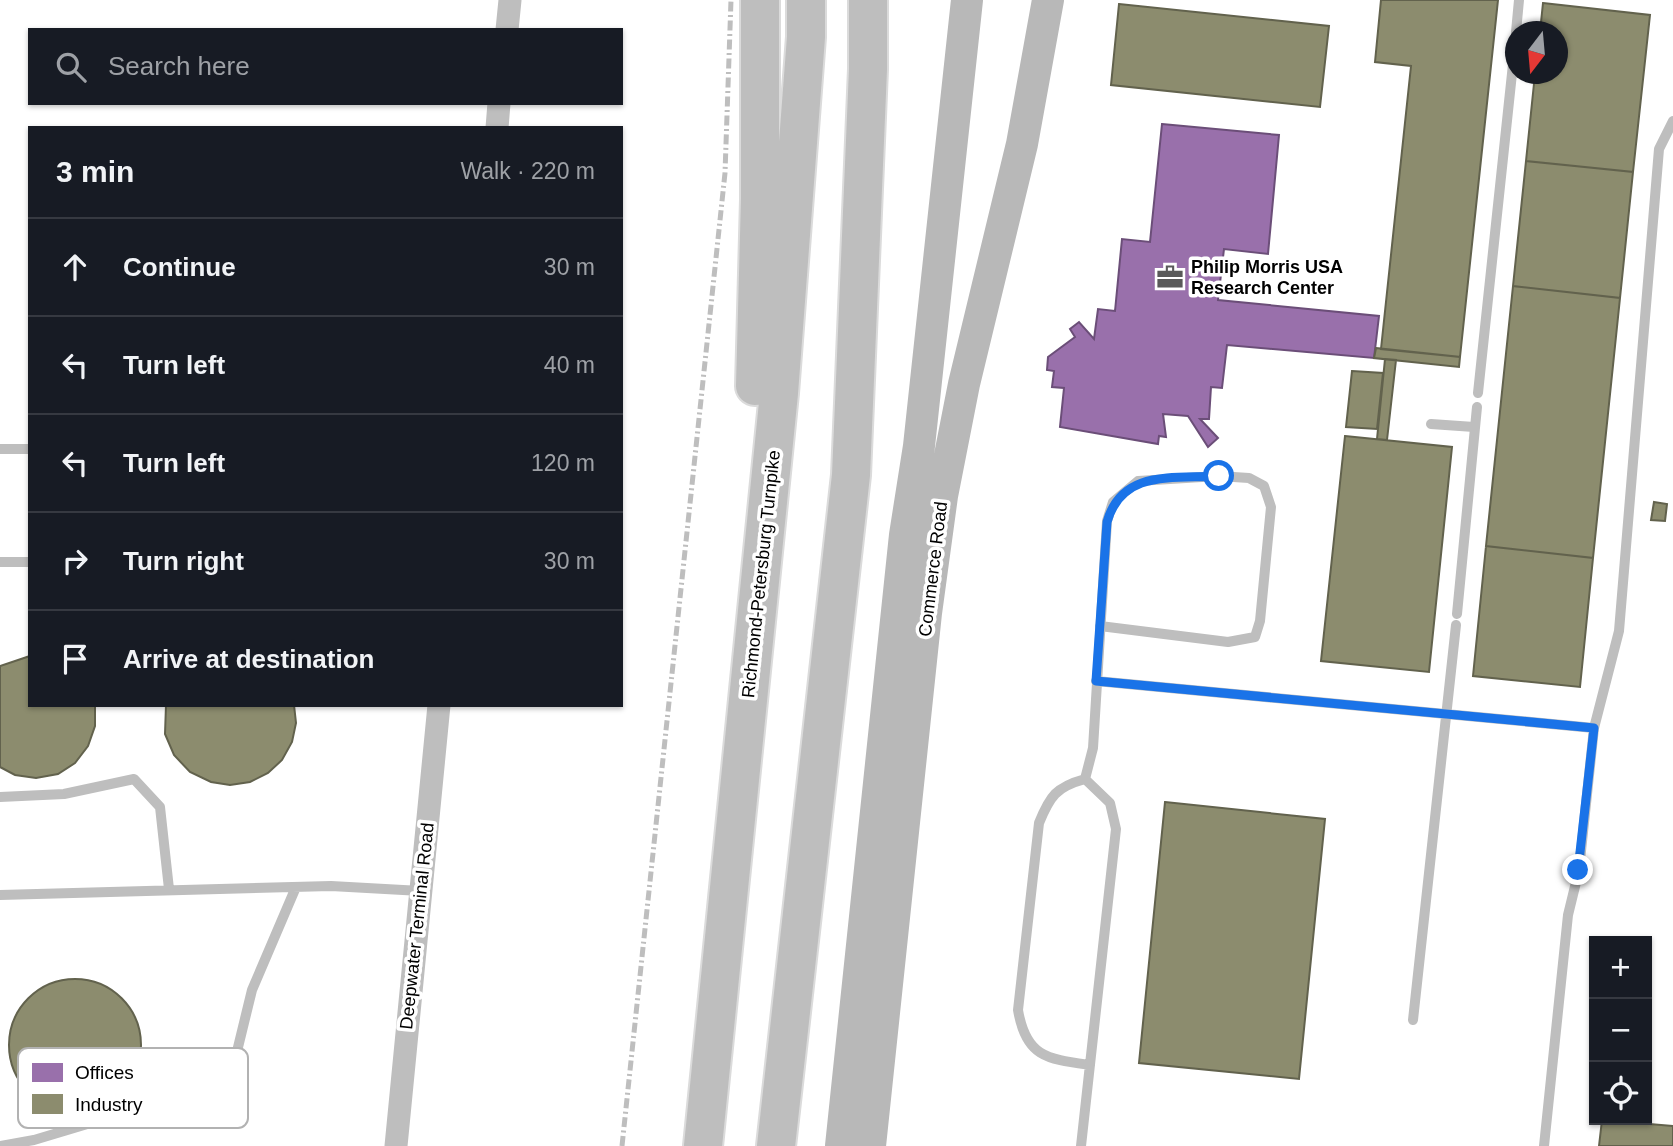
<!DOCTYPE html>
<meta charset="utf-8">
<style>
body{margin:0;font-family:Helvetica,sans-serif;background:#242831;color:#f1f3f6}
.controls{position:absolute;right:21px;bottom:21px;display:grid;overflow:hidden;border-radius:0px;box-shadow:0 2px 5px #0004}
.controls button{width:63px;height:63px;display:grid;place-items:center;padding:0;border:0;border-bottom:2px solid #363941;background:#171b24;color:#f1f3f6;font:35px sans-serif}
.compass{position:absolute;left:1505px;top:21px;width:63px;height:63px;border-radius:50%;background:#171b24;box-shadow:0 2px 5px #0004;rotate:196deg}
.stop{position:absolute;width:21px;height:21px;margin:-16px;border:5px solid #1a73e8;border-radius:50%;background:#fff}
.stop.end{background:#1a73e8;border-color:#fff;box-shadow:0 2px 7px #0008}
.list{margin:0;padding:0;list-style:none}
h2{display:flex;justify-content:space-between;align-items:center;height:91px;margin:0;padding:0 28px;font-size:30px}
h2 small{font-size:23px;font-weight:400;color:#9ea1a6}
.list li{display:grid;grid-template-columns:46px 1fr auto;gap:21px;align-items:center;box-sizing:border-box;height:98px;padding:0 28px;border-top:2px solid #363941}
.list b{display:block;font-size:26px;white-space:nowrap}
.list em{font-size:23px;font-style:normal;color:#9ea1a6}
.icon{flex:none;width:38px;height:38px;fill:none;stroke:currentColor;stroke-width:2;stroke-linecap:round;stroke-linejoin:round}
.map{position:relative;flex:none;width:1673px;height:1146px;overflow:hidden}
.search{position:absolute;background:#171b24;box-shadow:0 2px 5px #0004;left:28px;top:28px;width:595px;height:77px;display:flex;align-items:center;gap:18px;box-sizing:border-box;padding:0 24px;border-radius:0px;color:#9ea1a6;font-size:26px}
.panel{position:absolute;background:#171b24;box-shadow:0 2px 5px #0004;left:28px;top:126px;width:595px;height:581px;border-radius:0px}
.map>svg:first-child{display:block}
.offices{fill:#9970ab;stroke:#6b4e78;stroke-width:2}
.industry{fill:#8c8c6e;stroke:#62624d;stroke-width:2}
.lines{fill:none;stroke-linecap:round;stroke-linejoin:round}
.highway-casing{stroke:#dbdbdb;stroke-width:42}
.lane{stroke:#bebebe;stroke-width:10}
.street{stroke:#bebebe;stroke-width:23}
.secondary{stroke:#b8b8b8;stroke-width:32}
.highway{stroke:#bebebe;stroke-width:38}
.rail{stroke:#bebebe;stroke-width:5;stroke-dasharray:10 3.5 2 3.5;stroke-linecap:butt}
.route{stroke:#1a73e8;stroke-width:9}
.labels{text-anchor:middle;stroke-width:7;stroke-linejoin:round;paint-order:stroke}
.poi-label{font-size:18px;font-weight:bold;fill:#000;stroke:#fff;text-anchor:start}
.street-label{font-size:18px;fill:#000;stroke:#fff}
.key{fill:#fff;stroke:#b2b2b2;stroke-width:2}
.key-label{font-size:19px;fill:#000}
</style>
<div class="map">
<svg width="1673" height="1146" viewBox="0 0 1673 1146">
<rect width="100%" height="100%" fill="#fff"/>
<path class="offices" d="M1162 124 1279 135 1268 254 1224 249 1218 300 1379 316 1374 358 1227 345 1222 388 1211 387 1209 419H1200L1218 438 1208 447 1188 416 1163 414 1166 437 1159 436 1158 444 1060 427 1064 388 1052 387 1054 371 1047 370 1048 357 1075 337 1070 329 1079 322 1094 339 1098 309 1115 311 1122 239 1150 242Z"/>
<path class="industry" d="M1381 0H1498L1460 357 1381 349 1411 66 1375 62Z
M1543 3 1650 15 1633 172 1526 161 1535 74H1558V32H1540Z
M1119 4 1329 26 1320 107 1111 85Z
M1526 161 1633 172 1620 298 1513 286Z
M1513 286 1620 298 1593 558 1486 546Z
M1376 348 1460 357 1459 367 1374 358Z
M1385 359 1396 360 1387 440 1377 439Z
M1352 371 1383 373 1377 429 1346 427Z
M1345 436 1452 447 1429 672 1321 661Z
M1654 502 1667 504 1665 521 1651 520Z
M1486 546 1593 558 1580 687 1473 676Z
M30 656V705H95V726L88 746 75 763 58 774 36 778 15 775 0 767V666Z
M166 705H294L296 723 292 742 282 760 268 773 250 782 230 785 211 782 190 772 174 755 165 734Z
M1165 802 1325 819 1299 1079 1139 1063Z
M9 1045a66 66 0 1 1 132 0a66 66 0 1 1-132 0Z
M1602 1120 1673 1126V1146H1599Z"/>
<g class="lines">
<g class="highway-casing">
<path id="highway" d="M755 386 760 199V0
M703 1146 779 393 806 37V0
M776 1146 851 475 868 69V0"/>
</g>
<path class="lane" d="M1516 32 1519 0
M1478 393 1516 36
M1431 424 1474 427
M0 449H30
M0 562H30
M1457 614 1477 407
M1096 681 1594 728
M1085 779C1056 787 1050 796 1039 823L1018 1010C1026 1057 1047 1059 1090 1065
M0 797 64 794 134 779 160 807 169 889
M0 895 331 886 421 891
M1413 1020 1456 625
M0 1146 34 1140 114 1116 220 1121 252 990 296 887
M1081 1146 1116 829 1110 803 1085 779 1093 748 1107 521 1113 502 1138 481 1218 476 1249 478 1264 486 1271 507 1260 621 1255 637 1228 642 1100 626
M1544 1146 1568 915 1579 870 1594 728 1619 631 1659 149 1673 121"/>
<path class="street" d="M507 30 510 0
M497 128 499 103
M396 1146 439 705"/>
<path class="secondary" d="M841 1146 905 535 919 446 967 0
M870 1146 926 613 942 496 964 384 1022 144 1048 0"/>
<use href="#highway" class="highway"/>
<path class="rail" d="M622 1146 725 173 731 0"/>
</g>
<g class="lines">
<path class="route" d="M1219 476C1173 479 1122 469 1107 522L1096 681 1594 728 1578 870"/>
</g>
<defs>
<g id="office-bare" transform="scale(2.1)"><path d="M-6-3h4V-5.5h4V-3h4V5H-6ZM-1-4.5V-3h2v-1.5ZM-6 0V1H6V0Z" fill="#595959" stroke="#fff" stroke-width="2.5" paint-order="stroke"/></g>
</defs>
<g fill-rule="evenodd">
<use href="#office-bare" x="1170" y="277"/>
</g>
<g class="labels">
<g class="poi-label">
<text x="1191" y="273">Philip Morris USA<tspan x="1191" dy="21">Research Center</tspan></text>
</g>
<g class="street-label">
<text transform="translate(933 569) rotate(-83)" y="6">Commerce Road</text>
<text transform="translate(761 574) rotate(-84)" y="6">Richmond-Petersburg Turnpike</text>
<text transform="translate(417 926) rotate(-84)" y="6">Deepwater Terminal Road</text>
</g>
</g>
<rect x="18" y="1048" width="230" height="80" rx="10" class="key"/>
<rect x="32" y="1063" width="31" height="19" fill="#9970ab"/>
<rect x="32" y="1094" width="31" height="20" fill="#8c8c6e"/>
<g class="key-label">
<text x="75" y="1079">Offices</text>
<text x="75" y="1111">Industry</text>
</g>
</svg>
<div class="controls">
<button>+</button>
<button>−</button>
<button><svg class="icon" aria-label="locate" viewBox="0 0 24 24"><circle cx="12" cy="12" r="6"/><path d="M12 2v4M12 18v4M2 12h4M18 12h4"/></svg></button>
</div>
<svg class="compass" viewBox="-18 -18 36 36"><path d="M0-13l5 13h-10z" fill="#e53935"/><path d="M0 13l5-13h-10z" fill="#9ea1a6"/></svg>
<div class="stop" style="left:1219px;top:476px"></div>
<div class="stop end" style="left:1578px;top:870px"></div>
<div class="search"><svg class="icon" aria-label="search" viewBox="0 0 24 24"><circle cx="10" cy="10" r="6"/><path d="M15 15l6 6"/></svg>Search here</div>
<section class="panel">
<h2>3 min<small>Walk · 220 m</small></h2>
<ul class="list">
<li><svg class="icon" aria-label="ahead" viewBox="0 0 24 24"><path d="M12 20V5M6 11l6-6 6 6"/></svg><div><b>Continue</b></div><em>30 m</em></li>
<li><svg class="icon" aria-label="left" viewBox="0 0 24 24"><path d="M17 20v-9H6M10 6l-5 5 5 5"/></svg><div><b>Turn left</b></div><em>40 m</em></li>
<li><svg class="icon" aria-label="left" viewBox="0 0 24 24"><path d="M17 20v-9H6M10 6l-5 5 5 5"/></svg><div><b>Turn left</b></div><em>120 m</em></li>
<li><svg class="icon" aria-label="right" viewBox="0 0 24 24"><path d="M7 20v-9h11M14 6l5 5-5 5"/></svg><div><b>Turn right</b></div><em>30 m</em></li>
<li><svg class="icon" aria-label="arrive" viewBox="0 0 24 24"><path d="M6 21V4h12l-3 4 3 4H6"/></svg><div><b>Arrive at destination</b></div></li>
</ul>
</section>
</div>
